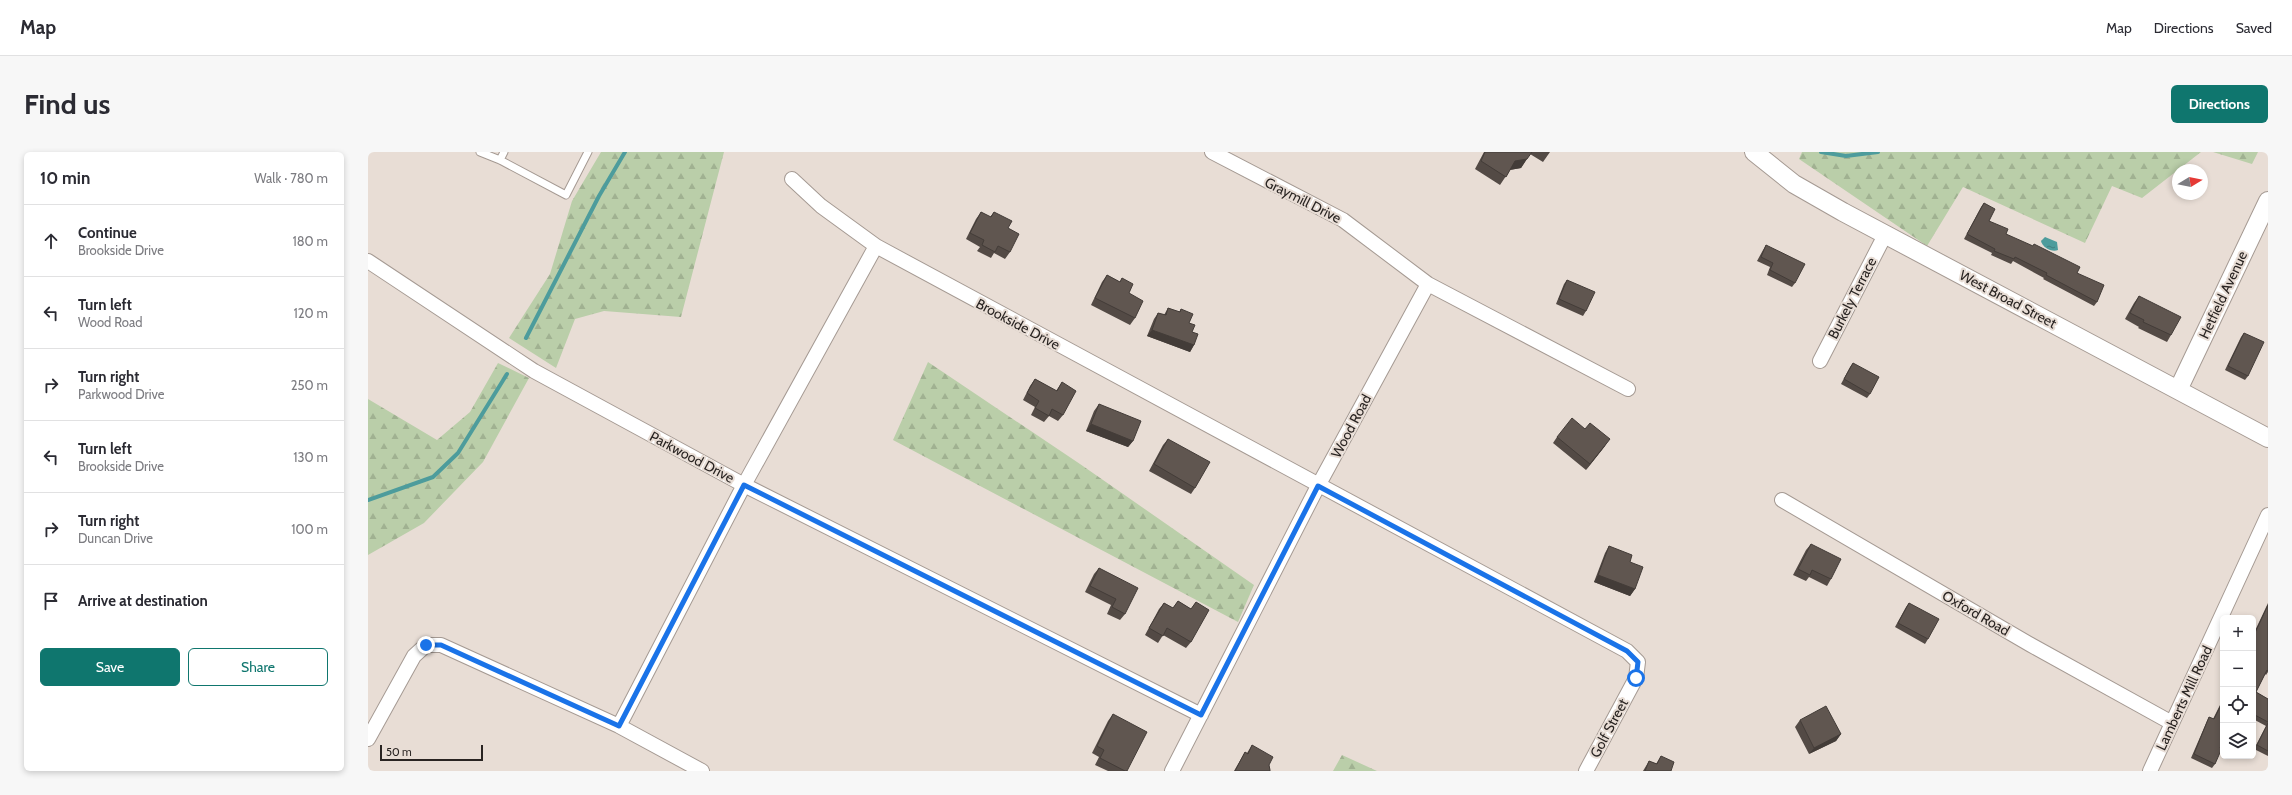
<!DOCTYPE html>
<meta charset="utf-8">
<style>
body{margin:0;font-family:Cabin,sans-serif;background:#f7f7f7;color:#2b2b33}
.controls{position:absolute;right:12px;bottom:12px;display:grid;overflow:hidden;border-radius:6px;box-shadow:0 2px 6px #0003}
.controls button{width:36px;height:36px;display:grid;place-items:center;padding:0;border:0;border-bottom:1px solid #e1e1e2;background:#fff;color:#2b2b33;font:20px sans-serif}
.compass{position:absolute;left:1804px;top:12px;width:36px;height:36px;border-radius:50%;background:#fff;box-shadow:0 2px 6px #0003;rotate:80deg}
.scale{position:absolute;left:12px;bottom:10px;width:103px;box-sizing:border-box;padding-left:4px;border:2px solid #292422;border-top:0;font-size:11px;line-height:14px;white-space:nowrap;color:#292422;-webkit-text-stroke:3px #e8ddd5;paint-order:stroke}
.stop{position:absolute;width:12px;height:12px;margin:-9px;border:3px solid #1a73e8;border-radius:50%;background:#fff}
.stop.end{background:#1a73e8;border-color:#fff;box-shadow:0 1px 4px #0008}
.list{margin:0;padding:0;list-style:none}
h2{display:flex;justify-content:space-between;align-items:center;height:52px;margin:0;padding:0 16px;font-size:17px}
h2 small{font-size:13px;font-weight:400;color:#7c7c81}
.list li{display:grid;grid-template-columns:26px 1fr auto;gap:12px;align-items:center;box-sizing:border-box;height:72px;padding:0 16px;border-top:1px solid #e1e1e2}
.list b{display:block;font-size:15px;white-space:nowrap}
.list p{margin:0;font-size:13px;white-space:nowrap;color:#7c7c81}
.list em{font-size:13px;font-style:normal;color:#7c7c81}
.actions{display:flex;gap:8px;padding:12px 16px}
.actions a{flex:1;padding:9px 0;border:1px solid #0f766e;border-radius:6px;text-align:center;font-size:14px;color:#0f766e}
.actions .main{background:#0f766e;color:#fff}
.icon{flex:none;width:22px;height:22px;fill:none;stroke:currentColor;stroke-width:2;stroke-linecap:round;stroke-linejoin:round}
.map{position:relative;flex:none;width:1900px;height:619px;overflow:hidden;border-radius:6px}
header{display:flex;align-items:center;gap:24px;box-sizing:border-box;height:56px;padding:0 20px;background:#fff;border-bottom:1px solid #e1e1e2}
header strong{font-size:19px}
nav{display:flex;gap:22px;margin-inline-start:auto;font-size:14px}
.intro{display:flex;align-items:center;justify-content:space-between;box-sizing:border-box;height:96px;padding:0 24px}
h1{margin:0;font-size:28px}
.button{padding:10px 18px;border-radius:6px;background:#0f766e;color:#fff;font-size:14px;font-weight:700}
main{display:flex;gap:24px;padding:0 24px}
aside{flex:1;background:#fff;border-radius:6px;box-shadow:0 2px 6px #0003}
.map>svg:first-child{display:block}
.forest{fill:url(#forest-firs)}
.water{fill:url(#water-ripples)}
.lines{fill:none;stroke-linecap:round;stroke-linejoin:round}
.stream{stroke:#4d9c9c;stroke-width:4}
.service-casing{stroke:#a59a93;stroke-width:9}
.minor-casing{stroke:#a59a93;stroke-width:16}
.tertiary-casing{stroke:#a59a93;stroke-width:20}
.service{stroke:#fff;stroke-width:7}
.minor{stroke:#fff;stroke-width:14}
.tertiary{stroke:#fff;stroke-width:18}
.wall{fill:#534a45}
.shaded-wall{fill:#433c38}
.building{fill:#605650;stroke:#433c38}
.route{stroke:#1a73e8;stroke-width:5}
.labels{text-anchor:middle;stroke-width:4;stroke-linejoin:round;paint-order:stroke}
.street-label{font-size:14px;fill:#292422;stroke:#e8ddd5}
</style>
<header>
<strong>Map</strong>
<nav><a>Map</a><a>Directions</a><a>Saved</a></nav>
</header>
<div class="intro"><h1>Find us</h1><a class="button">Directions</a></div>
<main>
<aside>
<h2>10 min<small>Walk · 780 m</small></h2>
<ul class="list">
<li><svg class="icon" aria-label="ahead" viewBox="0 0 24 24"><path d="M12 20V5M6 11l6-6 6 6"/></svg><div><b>Continue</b><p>Brookside Drive</p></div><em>180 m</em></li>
<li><svg class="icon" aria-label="left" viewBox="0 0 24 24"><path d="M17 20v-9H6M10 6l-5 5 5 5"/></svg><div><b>Turn left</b><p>Wood Road</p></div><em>120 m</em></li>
<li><svg class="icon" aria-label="right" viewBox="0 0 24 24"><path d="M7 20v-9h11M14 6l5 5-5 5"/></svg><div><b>Turn right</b><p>Parkwood Drive</p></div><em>250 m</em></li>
<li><svg class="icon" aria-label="left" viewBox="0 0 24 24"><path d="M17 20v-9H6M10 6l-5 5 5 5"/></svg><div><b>Turn left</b><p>Brookside Drive</p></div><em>130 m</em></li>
<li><svg class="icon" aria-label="right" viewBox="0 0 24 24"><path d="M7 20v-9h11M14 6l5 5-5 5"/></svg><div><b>Turn right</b><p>Duncan Drive</p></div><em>100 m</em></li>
<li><svg class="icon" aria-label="arrive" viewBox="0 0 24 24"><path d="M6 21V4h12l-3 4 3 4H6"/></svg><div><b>Arrive at destination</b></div></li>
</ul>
<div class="actions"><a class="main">Save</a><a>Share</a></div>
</aside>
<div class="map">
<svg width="1900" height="619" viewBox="0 0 1900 619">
<defs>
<pattern id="forest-firs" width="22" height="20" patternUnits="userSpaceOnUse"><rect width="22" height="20" fill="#bacea9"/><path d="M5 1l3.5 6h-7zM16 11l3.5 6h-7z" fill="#a0b191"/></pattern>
<pattern id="water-ripples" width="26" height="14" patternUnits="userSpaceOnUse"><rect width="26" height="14" fill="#4d9c9c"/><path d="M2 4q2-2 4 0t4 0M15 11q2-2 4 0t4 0" fill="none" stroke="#407f7f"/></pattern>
</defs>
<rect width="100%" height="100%" fill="#e8ddd5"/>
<path class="forest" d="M233 0H356L313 165 236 159 207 167 188 216 141 186 182 122 204 49Z
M1434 0H1833L1774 46 1744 34 1717 91 1595 35 1559 94 1431 7Z
M1845 0H1890L1884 12Z
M560 210 712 312 886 433 870 470 525 288Z
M130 211 161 226 115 310 56 371 0 403V247L69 288 102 260Z
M974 603 1009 619H965Z"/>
<path class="water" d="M1677 85 1689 90 1690 98C1684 101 1674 95 1673 89Z"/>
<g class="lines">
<path class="stream" d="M1453 0 1478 4 1510 0
M158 186 231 44 257 0
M0 348 65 325 90 301 139 222"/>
<g class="service-casing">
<path id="service" d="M112 0 132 8 198 43 220 0
M132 8 136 0"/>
</g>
<g class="minor-casing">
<path id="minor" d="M844 0 975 68 1060 132 1260 237
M424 27 453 54 508 94 1259 499 1270 510 1268 526 1218 619
M0 109 166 219 376 333 833 563
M1452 209 1517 83
M1414 348 1663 493 1804 571
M251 574 376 333 508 94
M0 587 46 504 58 493H73L251 574 334 619
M804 619 950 334 1060 132
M1782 619 1900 363"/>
</g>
<g class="tertiary-casing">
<path id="tertiary" d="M1386 0 1426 32 1475 60 1900 286
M1810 238 1900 49"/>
</g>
<use href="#service" class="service"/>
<use href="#minor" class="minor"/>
<use href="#tertiary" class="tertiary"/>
</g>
<path class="wall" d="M1116 0H1182L1175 10 1162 2 1153 16 1142 18 1132 33 1107 17Z
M1616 51 1621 69 1638 82 1709 121 1729 150 1726 154 1675 127 1676 126 1645 109 1643 112 1623 103 1624 101 1596 87 1613 55Z
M613 60 622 65 626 60 640 76 642 100 637 107 626 101 623 106 609 99 612 95 598 87 608 67Z
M1398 93 1427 131 1424 135 1399 123 1402 115 1389 109 1395 98Z
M739 123 752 130 754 126 761 141 767 166 762 173 723 153 734 130Z
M1199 128 1218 159 1215 164 1188 152 1196 132Z
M1771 144 1803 183 1799 190 1770 176 1771 175 1757 167 1766 151Z
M800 156 811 160 813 157 821 171 824 180 826 193 822 200 779 184 786 167 790 161 796 163Z
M1876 181 1880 224 1877 228 1857 218 1873 185Z
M1485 211 1502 242 1499 246 1473 232 1482 215Z
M667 227 688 239 694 230 695 263 690 269 681 264 676 270 663 263 667 255 655 248 662 234Z
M731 252 765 289 760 295 718 279 726 259Z
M1189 285 1237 294 1218 318 1185 291Z
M800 287 827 336 823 342 781 319 795 293Z
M1443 392 1463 427 1459 434 1441 425 1438 429 1425 423 1438 398Z
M1241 394 1267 437 1262 444 1226 430 1237 401Z
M731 416 757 462 752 468 739 462 743 453 717 440 726 422Z
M810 449 823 457 828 450 823 490 818 496 795 483 790 491 777 483 791 457 796 451 805 456Z
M1541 451 1560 487 1557 492 1527 475 1538 455Z
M1900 451V520L1898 523 1897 522 1888 540 1900 547V604L1886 597 1898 574 1885 567V483Z
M1855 547V590L1852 596 1847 612 1844 616 1823 606 1839 569 1841 565 1845 567Z
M745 562 759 619H740L727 613 731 605 724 601 740 569Z
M1432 568 1473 582 1468 589 1441 602 1427 575Z
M884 593 901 613 902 619H866L877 600 879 601Z
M1293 604 1303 619H1275L1281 609 1288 612Z"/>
<path class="shaded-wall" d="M1159 7 1153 16 1141 18 1147 9Z
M784 178 826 193 822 200 779 184Z
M723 272 765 289 760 295 718 279Z
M1242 287 1237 294 1218 318 1222 312Z
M1230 423 1267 437 1262 444 1226 430Z
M1473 582 1468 589 1441 602 1446 596Z"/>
<path class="building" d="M1117 0H1164L1159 7 1147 9 1138 25 1113 9Z
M1616 51 1627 57 1621 69 1640 77 1638 82 1665 94 1666 92 1712 115 1709 121 1736 133 1729 150 1678 123 1679 121 1647 105 1646 107 1626 99 1627 97 1599 82Z
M613 60 623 65 626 60 644 69 640 76 651 82 642 100 630 94 627 100 614 93 616 88 602 81Z
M1398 93 1437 112 1427 131 1402 118 1405 111 1393 105Z
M739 123 752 130 754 126 765 132 761 141 775 149 767 166 727 146Z
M1199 128 1227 140 1218 159 1191 147Z
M1771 144 1813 165 1803 183 1775 170 1776 168 1762 161Z
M800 156 812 160 813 157 825 162 821 171 827 173 824 180 830 182 826 193 784 178 790 161 798 163Z
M1876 181 1896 190 1880 224 1860 214Z
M1485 211 1511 225 1502 242 1476 227Z
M667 227 689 239 694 230 708 239 695 263 684 257 681 264 667 256 671 249 659 241Z
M731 252 773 269 765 289 723 272Z
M1204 266 1217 277 1222 271 1242 287 1222 312 1189 285Z
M800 287 842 310 827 336 786 312Z
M1443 392 1473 407 1463 427 1444 418 1442 423 1430 417Z
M1241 394 1264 403 1262 410 1275 415 1267 437 1230 423Z
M731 416 770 436 757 462 744 455 748 447 722 434Z
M810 449 823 457 828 450 841 458 823 490 799 476 795 484 781 476 796 451 805 456Z
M1541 451 1571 467 1560 487 1530 471Z
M1900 453V519L1899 518 1888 540 1900 547V570L1885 562V485Z
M1855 549V590L1852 596H1854L1847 612 1826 602 1841 565 1846 567Z
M1458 554 1473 582 1446 596 1432 568Z
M745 562 779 580 759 619H757L732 606 736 598 729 594Z
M1900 571V599L1889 593Z
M884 593 905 605 901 613 902 618V619H867L877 600 880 602Z
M1293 604 1306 610 1303 619H1277L1281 609 1289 612Z"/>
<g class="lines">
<path class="route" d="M58 493H73L251 574 376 333 833 563 950 334 1259 499 1270 510 1268 526"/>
</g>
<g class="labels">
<g class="street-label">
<text transform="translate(935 48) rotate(27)" y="5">Graymill Drive</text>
<text transform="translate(1855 143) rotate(-65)" y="5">Hetfield Avenue</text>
<text transform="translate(1484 146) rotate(-63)" y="5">Burkely Terrace</text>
<text transform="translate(1640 147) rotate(28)" y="5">West Broad Street</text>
<text transform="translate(650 172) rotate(28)" y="5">Brookside Drive</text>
<text transform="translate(983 274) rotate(-62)" y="5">Wood Road</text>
<text transform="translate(324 305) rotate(28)" y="5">Parkwood Drive</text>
<text transform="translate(1608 461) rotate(30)" y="5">Oxford Road</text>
<text transform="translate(1816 546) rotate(-65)" y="5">Lamberts Mill Road</text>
<text transform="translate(1241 576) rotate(-62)" y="5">Golf Street</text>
</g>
</g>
</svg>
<div class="controls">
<button>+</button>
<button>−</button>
<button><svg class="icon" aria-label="locate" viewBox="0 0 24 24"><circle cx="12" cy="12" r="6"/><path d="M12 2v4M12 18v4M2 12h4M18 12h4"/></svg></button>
<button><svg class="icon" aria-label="layers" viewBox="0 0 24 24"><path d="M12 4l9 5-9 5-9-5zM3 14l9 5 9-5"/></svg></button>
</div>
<svg class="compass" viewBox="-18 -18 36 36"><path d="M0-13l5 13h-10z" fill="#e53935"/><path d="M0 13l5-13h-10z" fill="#7c7c81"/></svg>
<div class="scale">50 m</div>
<div class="stop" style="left:1268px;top:526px"></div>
<div class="stop end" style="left:58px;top:493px"></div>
</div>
</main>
